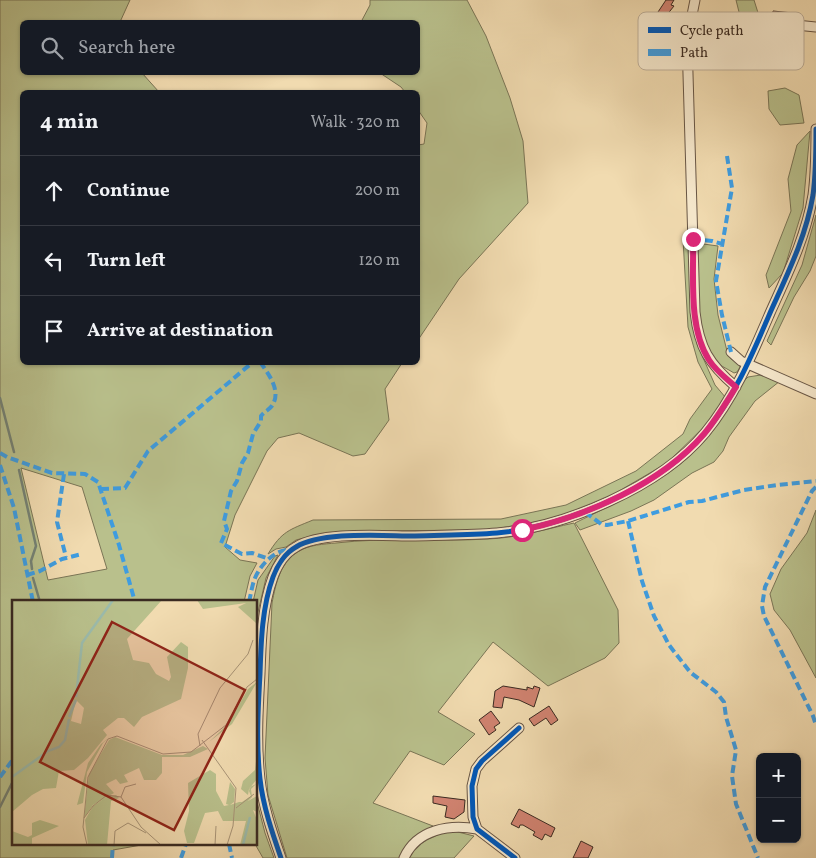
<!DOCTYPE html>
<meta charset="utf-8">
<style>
body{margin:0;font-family:Vollkorn,serif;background:#242831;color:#f1f3f6}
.controls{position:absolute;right:15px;bottom:15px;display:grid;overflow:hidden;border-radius:8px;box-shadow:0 1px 4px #0004}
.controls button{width:45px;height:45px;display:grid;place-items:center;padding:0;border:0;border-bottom:1px solid #363941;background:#171b24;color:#f1f3f6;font:25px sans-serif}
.stop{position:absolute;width:15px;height:15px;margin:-11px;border:4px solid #db2777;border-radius:50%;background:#fff}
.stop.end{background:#db2777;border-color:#fff;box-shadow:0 1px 5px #0008}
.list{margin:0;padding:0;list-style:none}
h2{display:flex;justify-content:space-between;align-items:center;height:65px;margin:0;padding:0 20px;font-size:21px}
h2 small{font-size:16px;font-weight:400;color:#9ea1a6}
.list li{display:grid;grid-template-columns:32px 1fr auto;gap:15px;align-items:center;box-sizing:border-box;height:70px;padding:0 20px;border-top:1px solid #363941}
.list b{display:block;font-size:19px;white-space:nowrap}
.list em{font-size:16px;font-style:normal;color:#9ea1a6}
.icon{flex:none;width:28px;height:28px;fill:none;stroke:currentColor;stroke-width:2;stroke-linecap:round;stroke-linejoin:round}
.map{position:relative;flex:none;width:816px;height:858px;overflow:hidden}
.search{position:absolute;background:#171b24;box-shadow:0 1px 4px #0004;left:20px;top:20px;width:400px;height:55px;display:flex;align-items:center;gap:12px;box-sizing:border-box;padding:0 18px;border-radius:8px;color:#9ea1a6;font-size:19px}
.panel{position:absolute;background:#171b24;box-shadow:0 1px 4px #0004;left:20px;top:90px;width:400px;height:275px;border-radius:8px}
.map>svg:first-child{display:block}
.green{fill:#b9c08c;stroke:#7a7556;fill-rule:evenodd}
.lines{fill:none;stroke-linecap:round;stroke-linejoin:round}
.stream{stroke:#748174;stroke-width:2.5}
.building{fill:#d18371;stroke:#3a2a21}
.minor-casing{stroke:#685645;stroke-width:11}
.minor{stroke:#f6e8cc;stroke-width:9}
.quiet{stroke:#3e9ce0;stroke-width:4;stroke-dasharray:8 4;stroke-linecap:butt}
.cycleway-casing{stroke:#f6e8cc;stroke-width:8}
.cycleway{stroke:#0057b8;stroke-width:5}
.route{stroke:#db2777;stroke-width:6}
.inset-river{fill:none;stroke:#9bbbac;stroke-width:2.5}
.inset-road{fill:none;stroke:#a89477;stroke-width:1}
.view{fill:#8f2418;fill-opacity:0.15;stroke:#8f2418;stroke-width:2.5}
.inset-edge{fill:none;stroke:#3a2a21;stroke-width:2.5}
.key{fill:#f6e8cc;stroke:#beaf99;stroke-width:1}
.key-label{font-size:14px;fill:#3a2a21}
</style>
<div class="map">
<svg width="816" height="858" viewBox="0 0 816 858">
<rect width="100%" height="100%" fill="#f1dbb0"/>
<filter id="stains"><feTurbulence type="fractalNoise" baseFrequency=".004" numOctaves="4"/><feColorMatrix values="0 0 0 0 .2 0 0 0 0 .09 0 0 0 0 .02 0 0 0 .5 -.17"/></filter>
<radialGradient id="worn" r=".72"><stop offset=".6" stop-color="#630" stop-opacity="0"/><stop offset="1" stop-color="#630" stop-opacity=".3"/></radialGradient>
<path class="green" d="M0 0H130L120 22H22V72L142 73 159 92H22V362L402 363 385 389 389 420 365 454 353 456 299 433 278 438 267 451 235 515 225 547 240 560 257 563 250 576 244 602H14V844H147L113 850V858H0ZM21 468 82 487 107 569 48 580Z
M370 0H467L486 36 510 98 523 141 528 203 459 279 418 340V145L424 144 427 123 418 110V92H405L401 87 380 73 418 72V22H361L370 5Z
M736 0H754L759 16 750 29 743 28Z
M785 88 799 95 804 123 780 125 769 109 768 91Z
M810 131 803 208 783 273 769 288 766 275 791 211 788 179 797 145Z
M816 215V256L810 271 794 297 771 345 767 341 802 265Z
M689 238 697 344 715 385 726 398 708 423 667 463 607 498 577 511 541 521 489 530 357 531 315 535 296 540 286 547 276 549 268 554C282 531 289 530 313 520L501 519 566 505 636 471 683 434 690 419 712 389 698 362 688 327 683 239Z
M696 243 718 246 714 279 718 315 727 351 731 359 739 363 740 367 737 372 734 373C726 368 718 365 712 358 694 334 697 273 696 243Z
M767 374 780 381 755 401 729 437 723 451 714 462 692 473 654 500 631 511 580 530 575 523C619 501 666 482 700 446 718 427 731 404 743 382L748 377Z
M816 510V678L790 630 774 610 770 594 781 569 807 533Z
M574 523 618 610 619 643 605 658 548 686 493 642 438 712 475 734 444 765 410 751 373 803 433 826C420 834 405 843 400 858H287L268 795 265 758 272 603C276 583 280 562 299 551 309 545 324 544 336 543 386 537 438 542 488 539 517 538 546 529 574 523Z
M278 555 266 578 258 612 256 652V602H253L258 580 275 556Z
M256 798 265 833 274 858H263L255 844Z
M450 830 474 836 454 858H409C414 843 437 835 450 830Z"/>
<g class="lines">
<path class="stream" d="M0 398 14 452
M19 470 36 546 31 561 32 569
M33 578 40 602
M0 807 14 779"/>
</g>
<path class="building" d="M666 0H674L671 5 674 6 666 16 672 21 668 26 660 21 657 25 652 21Z
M773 11 793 13 790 24 791 30 771 28Z
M503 686 527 690V687L533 689 534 686 540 688 534 707 519 700 504 697 502 708 493 707 495 691Z
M549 706 558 720 551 725 546 718 534 726 529 719Z
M491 711 500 723 494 727 496 730 489 735 479 720Z
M433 796 465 800 464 812 454 819 445 817 447 806 433 803Z
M519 809 555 828 551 837 545 834 542 840 533 835 535 832 523 825H520L519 828 511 824Z
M581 841 593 847 588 858H573Z"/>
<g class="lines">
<g class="minor-casing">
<path id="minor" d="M695 0 687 40 695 312C699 348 709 364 736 387
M796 25 816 27
M731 352 741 361 816 394
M281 858C272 832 263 806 260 779 256 744 258 709 260 674 261 642 262 607 273 577 277 566 285 553 296 547 322 531 383 536 415 536 442 535 470 535 497 533 565 527 660 487 705 433 734 398 752 355 770 313 787 275 806 237 813 195 816 173 816 151 816 129
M404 858C417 829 450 824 477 829
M515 858 477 829 473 817 472 786 476 769 482 761 519 728"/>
</g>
<use href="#minor" class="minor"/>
<path class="quiet" d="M727 156 732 188 716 281 722 315 731 352
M693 239 712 241 722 244
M260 362C268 373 281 390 273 404 271 409 265 411 261 416V421L253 434 248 453 242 463 237 481 231 491 224 521 227 529 221 543 242 554 252 553 269 559
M0 453 7 457 52 473 85 474 98 482 119 545 135 602
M0 465 14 508 33 602
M64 474 57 522 66 557
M816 487 812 491 765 587 762 606 764 616 813 716 816 725
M101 489 125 488 148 451 253 362
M585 512 601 524 607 525 628 521 689 502 702 501 744 490 777 485 816 481
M628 521 642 581 654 616 669 645 690 672 716 692 724 702 726 717 736 750 732 776 736 804 758 858
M27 575 40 571 62 559 82 554
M249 602C251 594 252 585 255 578 261 564 276 548 292 550
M0 777 14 758
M229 844 232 858
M112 858 113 844
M181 858 186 844"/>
<g class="cycleway-casing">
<path id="cycleway" d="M281 858C272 832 263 806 260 779 256 744 258 709 260 674 261 642 262 607 273 577 277 566 285 553 296 547 322 531 383 536 415 536 442 535 470 535 497 533 565 527 660 487 705 433 734 398 752 355 770 313 787 275 806 237 813 195 816 173 816 151 816 129
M515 858 477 829 473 817 472 786 476 769 482 761 519 728"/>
</g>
<use href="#cycleway" class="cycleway"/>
</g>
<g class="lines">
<path class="route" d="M522 530C585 517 661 484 704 434 716 420 726 403 736 387 726 378 716 371 709 360 688 328 694 276 693 239"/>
</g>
<g transform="translate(12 600)">
<rect width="245" height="245" fill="#f1dbb0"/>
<path d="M0 0H150L115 39 121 60 137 63 144 74 157 81 159 77 155 57 169 42 176 47V68L169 99 130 117 122 127 112 118H106L91 130 95 135 76 158 62 170 47 171 44 188 31 189 20 195 0 212ZM64 100 72 108 69 124 59 121ZM185 0H245V24L226 7 234 3 191 9ZM245 82 220 124 197 142 216 124 236 89ZM99 136 91 143 75 172 71 203 65 205 76 163 89 144ZM103 137 150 155H171L191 146 196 149 178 157H150V173L144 180H132L127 168 112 175 116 182 108 184 104 179 94 184 102 193 81 205 72 218 77 174 97 140ZM245 153V179L237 189 236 195 229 189 231 181 243 170ZM198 170 204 174V191L212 206 217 205 214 204 218 182 223 189 222 202 218 205 227 202 226 197 227 202H230L239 196 237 191 238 187 244 184 239 189 240 197 236 201 245 196V212L241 210 245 220V245H228L234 221H211L206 211 193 213 182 243H175L172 231 177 211 176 183ZM104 195 107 198 99 201 95 245H76L73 220 81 206 96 196ZM28 220 47 226 20 238V245H0V231L16 237 20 235V223Z" fill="#b9c08c" fill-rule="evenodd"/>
<path class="inset-river" d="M64 97 70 43 101 0M57 117 64 100M0 177 36 151 47 147 53 140 57 119M231 245 238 217"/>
<path class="inset-road" d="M190 140 224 188 221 226 215 245M188 146 186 134 208 88 236 54 241 40M124 184 113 187 109 197 129 227 149 245M224 208 242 194M72 218 81 206 95 195 109 197M75 245 71 227 76 177 96 139 105 136 151 154 179 152 214 125 235 87 245 79M102 245 103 231 116 223 134 233M203 245 204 226"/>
<path class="view" d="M100 22 233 90 162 230 28 162Z"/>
<rect width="245" height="245" class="inset-edge"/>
</g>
<rect x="638" y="12" width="166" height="58" rx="8" class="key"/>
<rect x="648" y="27" width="23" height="6" fill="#0057b8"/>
<rect x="648" y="49" width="23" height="7" fill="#3e9ce0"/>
<g class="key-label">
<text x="680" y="35">Cycle path</text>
<text x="680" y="57">Path</text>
</g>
<rect width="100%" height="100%" filter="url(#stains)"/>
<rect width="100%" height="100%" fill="url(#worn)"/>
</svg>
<div class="controls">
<button>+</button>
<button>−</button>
</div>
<div class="stop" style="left:522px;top:530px"></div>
<div class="stop end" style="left:693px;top:239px"></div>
<div class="search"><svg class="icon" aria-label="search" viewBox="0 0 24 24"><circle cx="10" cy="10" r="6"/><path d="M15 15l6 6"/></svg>Search here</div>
<section class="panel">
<h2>4 min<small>Walk · 320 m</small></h2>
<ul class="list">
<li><svg class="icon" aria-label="ahead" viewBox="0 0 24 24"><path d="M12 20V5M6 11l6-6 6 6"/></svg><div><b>Continue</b></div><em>200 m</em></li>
<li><svg class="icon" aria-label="left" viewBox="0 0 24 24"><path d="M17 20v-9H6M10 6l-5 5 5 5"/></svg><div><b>Turn left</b></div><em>120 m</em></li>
<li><svg class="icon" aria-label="arrive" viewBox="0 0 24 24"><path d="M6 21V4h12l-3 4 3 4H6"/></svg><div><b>Arrive at destination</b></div></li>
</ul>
</section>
</div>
